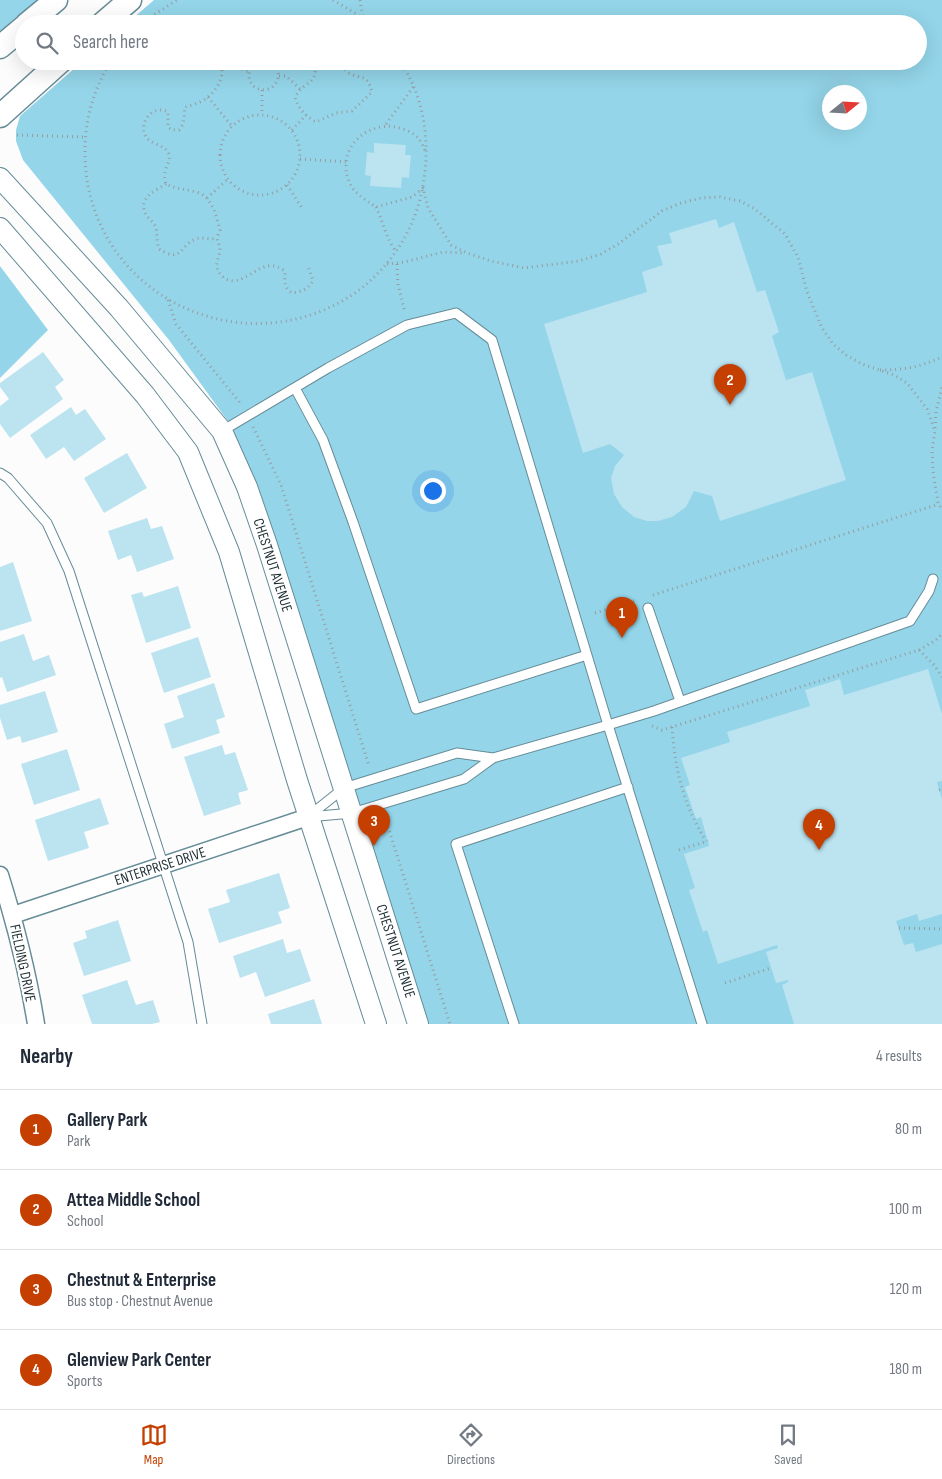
<!DOCTYPE html>
<meta charset="utf-8">
<style>
body{margin:0;font-family:"Sofia Sans Condensed",sans-serif;background:#f2f2f3;color:#1f2937}
.compass{position:absolute;left:822px;top:85px;width:45px;height:45px;border-radius:50%;background:#fff;box-shadow:0 5px 20px #0002;rotate:72deg}
.you{position:absolute;left:432px;top:490px;width:18px;height:18px;margin:-12px;border:4px solid #fff;border-radius:50%;background:#1a73e8;box-shadow:0 0 0 8px #1a73e833}
.badge{display:grid;place-items:center;width:32px;height:32px;border-radius:50%;background:#c53f00;color:#fff;font-size:16px;font-weight:700}
.pin{position:absolute;translate:-50% -41px;filter:drop-shadow(0 1px 2px #0008)}
.pin::after{content:'';position:absolute;top:26px;width:18px;height:15px;background:inherit;clip-path:polygon(0 0,100% 0,50% 100%)}
.list{margin:0;padding:0;list-style:none}
h2{display:flex;justify-content:space-between;align-items:center;height:65px;margin:0;padding:0 20px;font-size:21px}
h2 small{font-size:16px;font-weight:400;color:#747a83}
.list li{display:grid;grid-template-columns:32px 1fr auto;gap:15px;align-items:center;box-sizing:border-box;height:80px;padding:0 20px;border-top:1px solid #e0e1e3}
.list b{display:block;font-size:19px;white-space:nowrap}
.list p{margin:0;font-size:16px;white-space:nowrap;color:#747a83}
.list em{font-size:16px;font-style:normal;color:#747a83}
.icon{flex:none;width:28px;height:28px;fill:none;stroke:currentColor;stroke-width:2;stroke-linecap:round;stroke-linejoin:round}
.map{position:relative;flex:none;width:942px;height:1024px;overflow:hidden}
.search{position:absolute;background:#fff;box-shadow:0 5px 20px #0002;left:15px;right:15px;top:15px;height:55px;display:flex;align-items:center;gap:12px;box-sizing:border-box;padding:0 18px;border-radius:28px;color:#747a83;font-size:19px}
.sheet{height:385px;background:#fff}
nav{display:flex;justify-content:space-around;align-items:center;box-sizing:border-box;height:70px;border-top:1px solid #e0e1e3;background:#fff;font-size:14px;color:#747a83}
nav a{display:grid;justify-items:center;gap:2px}
nav .on{color:#c53f00}
.map>svg:first-child{display:block}
.green{fill:#94d5e9;fill-rule:evenodd}
.building{fill:#bbe3f0}
.lines{fill:none;stroke-linecap:round;stroke-linejoin:round}
.service-casing{stroke:#668c97;stroke-width:11}
.minor-casing{stroke:#668c97;stroke-width:19}
.tertiary-casing{stroke:#668c97;stroke-width:22}
.secondary-casing{stroke:#668c97;stroke-width:25}
.path{stroke:#959d9f;stroke-width:3;stroke-dasharray:1 4;stroke-linecap:butt}
.service{stroke:#fff;stroke-width:9}
.minor{stroke:#fff;stroke-width:16}
.tertiary{stroke:#fff;stroke-width:20}
.secondary{stroke:#fff;stroke-width:22}
.labels{text-anchor:middle;stroke-width:4.5;stroke-linejoin:round;paint-order:stroke}
.street-label{font-size:15px;fill:#1c2c31;stroke:#fff}
</style>
<div class="map">
<svg width="942" height="1024" viewBox="0 0 942 1024">
<rect width="100%" height="100%" fill="#fcfcfc"/>
<path class="green" d="M0 0H38L0 31Z
M154 0H942V1024H425L230 424 169 340 23 160 16 141V130L20 116 83 61H918V24H126ZM830 92H860V122H830Z
M0 266 48 330 0 378Z"/>
<path class="building" d="M374 143 406 145 405 155H411L409 178 402 177 401 188 370 186 371 176 365 175 367 152 374 153Z
M716 219 719 228 734 222 757 292 765 290 779 332 772 336 786 380 812 372 846 480 720 521 712 496 694 491 686 507 672 517 658 521H647L634 517 622 507 614 494 611 478 615 466 624 455 610 444 583 453 544 324 647 292 642 272 663 265 657 246 672 243 669 233Z
M43 352 64 380 55 387 63 399 10 438 0 424V406L9 399 0 387V383Z
M71 407 76 415 85 409 106 439 74 461 64 447 46 459 30 435Z
M127 453 147 488 104 513 84 478Z
M147 518 151 529 162 526 174 559 137 572 131 555 118 560 108 531Z
M13 562 32 621 0 631V567Z
M178 586 191 628 146 643 131 595 142 592 144 597Z
M24 634 33 661 49 655 56 675 7 692 2 677 0 678V642Z
M198 637 211 677 164 693 151 653Z
M928 669 942 714V781L937 782 942 799V914L919 921 917 914 896 921 904 945 913 943 916 952 942 944V1024H794L782 985 788 982V980L776 983 766 952 778 948 777 945 718 964 707 930 703 932 689 890 695 888 684 854 709 846 701 817 696 819 685 787 690 785 681 758 730 742 727 732 810 706 805 690 840 679 844 695Z
M214 683 225 717 216 720 220 733 172 749 164 724 184 717 177 696Z
M45 691 58 732 22 743 20 736 7 740 0 718V705Z
M222 745 225 755 235 752 248 790 238 793 241 804 204 816 184 757Z
M67 749 80 790 34 805 21 764Z
M100 798 109 824 84 832 89 848 48 861 35 820Z
M279 873 290 908 278 912 282 923 219 943 208 909 230 902 226 890Z
M118 920 131 961 84 976 73 943 87 938 85 931Z
M283 939 287 953 300 949 311 981 265 997 256 972 240 978 233 956Z
M127 980 136 1005 153 1000 160 1022 152 1024H92L82 995Z
M314 999 322 1024H271L268 1014Z"/>
<g class="lines">
<g class="service-casing">
<path id="service" d="M295 388 323 440 353 522 416 709 587 655
M222 431 328 368 407 325 456 313 492 340 608 725 702 1024
M0 473 8 478 47 523 69 571 188 942 202 1024
M648 608 680 701
M309 816 344 788 457 753 493 758
M308 817 352 813 464 779 493 758 608 725 654 711 910 621 929 591 933 579
M514 1024 456 844 628 787"/>
</g>
<g class="minor-casing">
<path id="minor" d="M0 875C15 923 28 973 36 1024
M13 915 308 817"/>
</g>
<g class="tertiary-casing">
<path id="tertiary" d="M0 178 119 308 222 431 247 487 267 545 418 1024
M0 228 145 395 188 452 229 552 297 780 376 1024"/>
</g>
<g class="secondary-casing">
<path id="secondary" d="M27 24 56 0
M102 24 130 0
M0 47 24 27
M0 116 61 61"/>
</g>
<path class="path" d="M333 0 363 18 369 24
M360 0 363 17
M143 24 155 14 177 0
M111 61C94 88 85 119 85 150 83 291 240 371 355 293 386 271 411 236 420 199 432 153 427 101 400 61
M218 61C227 72 219 88 208 97 202 102 193 105 185 107 184 115 185 124 179 130H172L168 127V112C154 104 139 121 145 135 149 145 164 143 169 154 171 160 166 166 165 172 164 176 165 180 166 184 176 189 185 189 196 192 212 196 216 215 220 230 214 243 220 240 220 252 219 257 216 262 217 267 219 277 229 283 238 280 256 275 264 257 285 271 285 281 283 287 292 293 302 291 307 290 313 281L308 266
M258 61C248 67 246 77 253 86 273 100 289 72 269 61
M315 61C318 87 305 79 295 97 298 108 305 116 316 122L336 113 352 111 372 92C367 73 362 80 349 73 344 70 342 65 337 61
M321 61H335
M222 67 238 68 249 72
M279 76H286L300 89
M262 90V115
M208 97 231 125
M220 155a40 40 0 1 1 80 0a40 40 0 1 1-80 0Z
M386 124 414 86
M292 130 306 115
M17 135 85 137
M300 159 347 162
M166 184C155 191 139 197 145 213 147 218 153 221 155 226 158 232 156 242 159 249 183 264 179 245 196 239 202 237 209 239 216 239
M287 185 302 208
M423 187 428 208 451 245 467 253 491 261 524 268 579 261 601 254 618 244 662 211 681 203 701 198 720 197 740 201 755 209 785 234 798 257 807 292 822 328 833 344 846 355 862 364 894 375 907 383 927 409 935 431 932 450 933 472 938 502 942 510
M423 188 412 197 376 207C366 200 353 193 349 181 335 147 371 117 403 129 409 131 415 134 419 139 422 143 424 148 426 153
M207 198 228 179
M376 207C383 221 386 239 396 251
M387 264 405 262 443 252 464 253
M397 264 398 285 405 312
M168 300 176 324 241 404
M880 370C904 370 920 367 942 357
M253 427 281 485 369 766
M935 428 936 412 942 387
M653 595 939 504
M595 613 637 600
M919 650 935 666 942 677
M652 726 662 730 919 650 936 640 942 634
M672 727C675 770 683 804 706 841
M939 790 942 789
M385 817 450 1024
M679 850 708 841
M899 928 942 929
M725 983 771 968"/>
<use href="#service" class="service"/>
<use href="#minor" class="minor"/>
<use href="#tertiary" class="tertiary"/>
<use href="#secondary" class="secondary"/>
</g>
<g class="labels">
<g class="street-label">
<text transform="translate(273 565) rotate(72)" y="5">CHESTNUT AVENUE</text>
<text transform="translate(160 866) rotate(-18)" y="5">ENTERPRISE DRIVE</text>
<text transform="translate(396 951) rotate(72)" y="5">CHESTNUT AVENUE</text>
<text transform="translate(23 963) rotate(78)" y="5">FIELDING DRIVE</text>
</g>
</g>
</svg>
<svg class="compass" viewBox="-18 -18 36 36"><path d="M0-13l5 13h-10z" fill="#e53935"/><path d="M0 13l5-13h-10z" fill="#747a83"/></svg>
<div class="you"></div>
<div class="pin badge" style="left:622px;top:638px">1</div>
<div class="pin badge" style="left:730px;top:405px">2</div>
<div class="pin badge" style="left:374px;top:846px">3</div>
<div class="pin badge" style="left:819px;top:850px">4</div>
<div class="search"><svg class="icon" aria-label="search" viewBox="0 0 24 24"><circle cx="10" cy="10" r="6"/><path d="M15 15l6 6"/></svg>Search here</div>
</div>
<section class="sheet">
<h2>Nearby<small>4 results</small></h2>
<ul class="list">
<li><span class="badge">1</span><div><b>Gallery Park</b><p>Park</p></div><em>80 m</em></li>
<li><span class="badge">2</span><div><b>Attea Middle School</b><p>School</p></div><em>100 m</em></li>
<li><span class="badge">3</span><div><b>Chestnut &amp; Enterprise</b><p>Bus stop · Chestnut Avenue</p></div><em>120 m</em></li>
<li><span class="badge">4</span><div><b>Glenview Park Center</b><p>Sports</p></div><em>180 m</em></li>
</ul>
</section>
<nav>
<a class="on"><svg class="icon" aria-label="map" viewBox="0 0 24 24"><path d="M3 6l6-2 6 2 6-2v14l-6 2-6-2-6 2zM9 4v14M15 6v14"/></svg>Map</a>
<a><svg class="icon" aria-label="directions" viewBox="0 0 24 24"><path d="M12 3l9 9-9 9-9-9zM9 14v-3h6M13 9l2 2-2 2"/></svg>Directions</a>
<a><svg class="icon" aria-label="saved" viewBox="0 0 24 24"><path d="M7 4h10v16l-5-4-5 4z"/></svg>Saved</a>
</nav>
